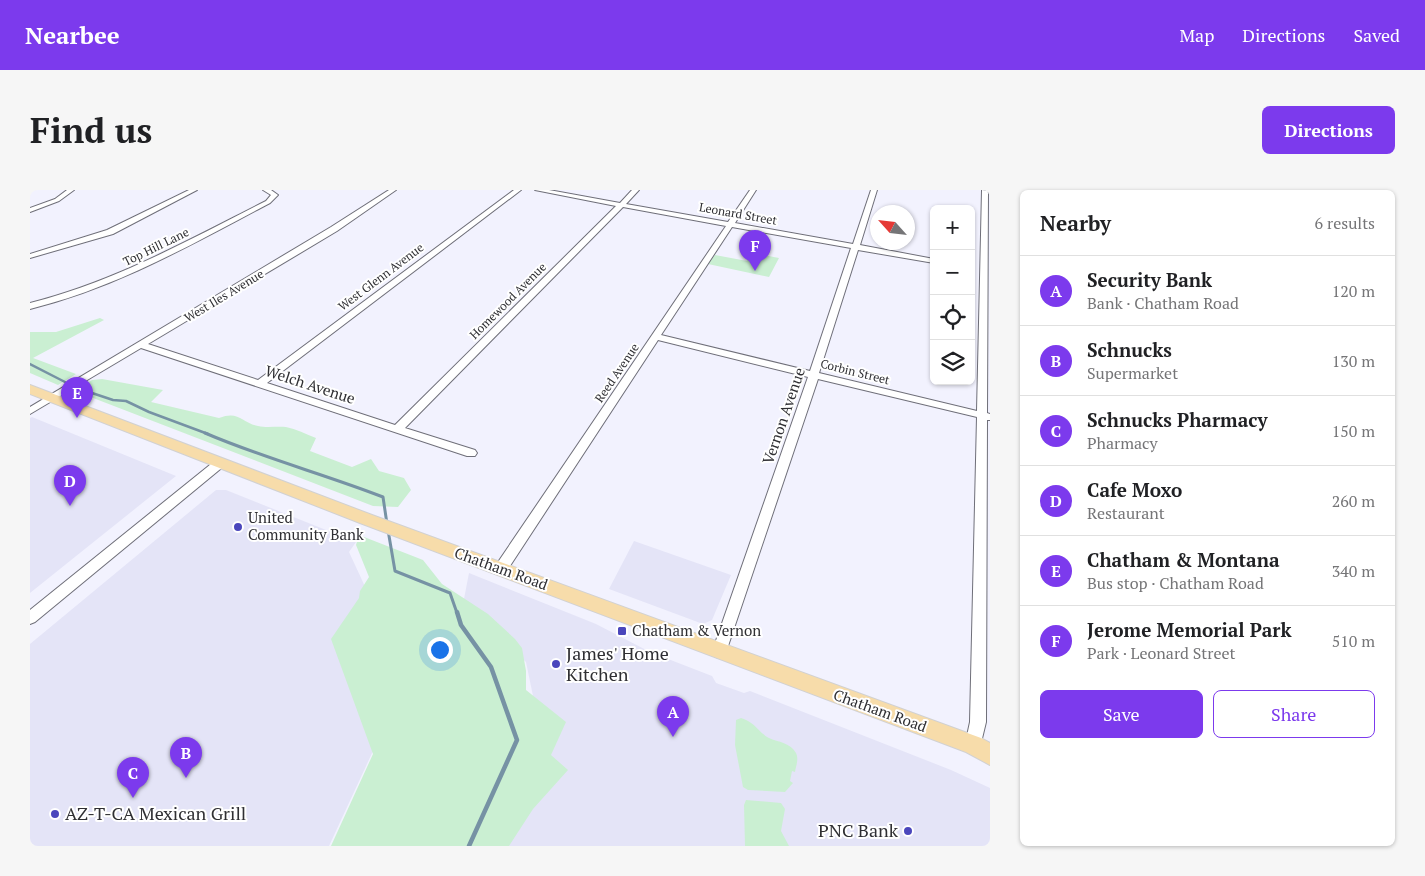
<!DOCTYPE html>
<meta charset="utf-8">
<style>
body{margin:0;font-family:"PT Serif",serif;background:#f6f6f6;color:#202124}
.controls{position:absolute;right:15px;top:15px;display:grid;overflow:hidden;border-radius:8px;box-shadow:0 1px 4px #0004}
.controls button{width:45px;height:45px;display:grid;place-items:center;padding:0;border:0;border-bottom:1px solid #e0e0e0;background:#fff;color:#202124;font:25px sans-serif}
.compass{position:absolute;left:840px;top:15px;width:45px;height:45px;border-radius:50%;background:#fff;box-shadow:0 1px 4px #0004;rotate:297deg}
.you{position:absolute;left:409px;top:459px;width:18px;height:18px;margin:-12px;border:4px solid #fff;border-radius:50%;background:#1a73e8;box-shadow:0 0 0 8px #1a73e833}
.badge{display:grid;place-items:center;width:32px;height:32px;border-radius:50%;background:#7c3aed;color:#fff;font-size:16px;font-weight:700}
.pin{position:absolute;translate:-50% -41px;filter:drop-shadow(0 1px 2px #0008)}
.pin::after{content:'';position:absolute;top:26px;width:18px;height:15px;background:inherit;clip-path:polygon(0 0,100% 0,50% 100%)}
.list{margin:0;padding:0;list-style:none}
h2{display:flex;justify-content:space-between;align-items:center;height:65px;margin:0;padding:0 20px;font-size:21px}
h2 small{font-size:16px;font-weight:400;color:#757577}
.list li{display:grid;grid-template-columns:32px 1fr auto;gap:15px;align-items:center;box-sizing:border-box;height:70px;padding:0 20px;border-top:1px solid #e0e0e0}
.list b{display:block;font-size:19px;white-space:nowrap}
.list p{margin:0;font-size:16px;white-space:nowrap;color:#757577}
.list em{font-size:16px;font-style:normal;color:#757577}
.actions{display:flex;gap:10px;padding:15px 20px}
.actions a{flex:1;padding:11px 0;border:1px solid #7c3aed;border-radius:8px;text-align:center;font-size:18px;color:#7c3aed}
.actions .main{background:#7c3aed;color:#fff}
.icon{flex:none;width:28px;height:28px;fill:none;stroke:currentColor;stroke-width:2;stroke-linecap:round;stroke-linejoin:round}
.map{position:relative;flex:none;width:960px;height:656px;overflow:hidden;border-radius:8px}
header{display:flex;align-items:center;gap:30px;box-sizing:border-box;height:70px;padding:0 25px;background:#7c3aed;color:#fff}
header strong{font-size:24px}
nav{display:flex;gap:28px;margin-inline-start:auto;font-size:18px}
.intro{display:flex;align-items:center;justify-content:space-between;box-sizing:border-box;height:120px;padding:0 30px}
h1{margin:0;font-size:35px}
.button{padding:12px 22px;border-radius:8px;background:#7c3aed;color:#fff;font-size:18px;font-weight:700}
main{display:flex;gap:30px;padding:0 30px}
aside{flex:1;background:#fff;border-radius:8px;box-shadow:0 1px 4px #0004}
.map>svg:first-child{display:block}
.built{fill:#e4e4f7}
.green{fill:#caefd2}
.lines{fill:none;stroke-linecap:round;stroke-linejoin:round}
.stream-far2{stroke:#7692a4;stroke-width:2.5}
.stream-far1{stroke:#7692a4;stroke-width:3}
.stream{stroke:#7692a4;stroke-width:4.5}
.minor-casing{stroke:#6f6f79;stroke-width:2}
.major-casing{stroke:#d1d1d2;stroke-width:2}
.minor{fill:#fff;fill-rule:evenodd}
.major{fill:#f7dcaa;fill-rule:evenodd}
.poi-dot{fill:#4a46bc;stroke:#fff;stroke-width:2}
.labels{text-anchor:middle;stroke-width:4;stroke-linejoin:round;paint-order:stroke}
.far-street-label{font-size:12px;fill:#2f2f33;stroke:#fff}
.street-label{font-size:15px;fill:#2f2f33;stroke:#fff}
.poi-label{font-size:15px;fill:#2f2f33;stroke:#fff;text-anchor:start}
.near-poi-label{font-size:18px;fill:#2f2f33;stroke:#fff;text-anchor:start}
</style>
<header>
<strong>Nearbee</strong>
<nav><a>Map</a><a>Directions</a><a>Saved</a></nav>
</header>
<div class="intro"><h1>Find us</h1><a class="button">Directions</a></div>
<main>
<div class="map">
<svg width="960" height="656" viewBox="0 0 960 656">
<rect width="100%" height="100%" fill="#f2f2fe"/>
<path class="built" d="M2 227 146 286 0 403V228Z
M186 300H196L326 352 319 362 338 403 343 561 299 656H0V454Z
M604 351 701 385 682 430 673 434 579 399Z
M439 383 566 434 620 462 682 486 686 493 714 503 720 501 921 580 960 598V656H479L509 535 496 472 433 414Z"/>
<path class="green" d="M722 63 749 68 739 87 678 74 685 65 717 71Z
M70 128 74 130 3 168 46 184 28 195 0 183V142H26Z
M72 189 133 200 121 212 189 228C209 220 212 233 228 236 237 238 247 236 256 237 266 239 276 244 286 248L280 261 322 277 341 269 349 281 374 288 381 300 368 317 343 316 45 201 62 190Z
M329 345 393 370 412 394 458 424 485 449 492 458 496 481V500L536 532 521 565 538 580 503 619 479 656H301L343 564 301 449 329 408 330 401 339 387 326 355Z
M711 528C725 532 728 542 739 548 748 552 761 553 766 563 769 569 766 576 765 582L762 581 760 591 763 593 755 602 718 600 713 597 705 555 706 530Z
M716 610 751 613 755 619 751 641 759 656H715L714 615Z"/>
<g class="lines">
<path class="stream-far2" d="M0 174 35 192
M50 199 83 210 96 211 119 222 178 244"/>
<path class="stream-far1" d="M175 243C233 268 294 284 353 307L357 334
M358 340 365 381 420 403 427 423"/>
<path class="stream" d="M427 422 431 435 461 477 487 550 439 656"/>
<g class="minor-casing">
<path id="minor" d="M37 0H44L29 11 0 22V18L25 9Z
M159 0H167L83 44 0 68V64L77 40Z
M233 0H241L248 5 240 13C160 55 88 97 0 119V113C84 92 159 50 236 11L241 5Z
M359 0H366L307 41 118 154 228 190 484 0H491L237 193 365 235 586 16 505 0H519L590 13 602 0H609L596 14 698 32 720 0H726L705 33 823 54 841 0H847L830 55 904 69V73L828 60 789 183 947 221 952 0H958L957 223 960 224V230H957L956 532 949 561 943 563 937 561 935 555 940 532 947 227 788 189 696 462 694 466 689 468 684 466 682 462 778 187 628 150 476 382H466L464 378 696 36 593 17 375 238 445 260 447 263 445 266H437L111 158 0 224V217L301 37ZM702 37 821 58 780 181 631 145Z
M190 269 194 270 196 273 194 276 5 432 0 434V420L186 270Z"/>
</g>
<g class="major-casing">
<path id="major" d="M0 195 342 325 951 548 960 553V575L936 562 330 333 0 204Z"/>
</g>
<use href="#minor" class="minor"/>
<use href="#major" class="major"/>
</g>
<g class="poi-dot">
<circle cx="208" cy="337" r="5"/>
<rect x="587" y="436" width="10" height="10" rx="2.5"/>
<circle cx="526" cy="474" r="5"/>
<circle cx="25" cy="624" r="5"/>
<circle cx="878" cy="641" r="5"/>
</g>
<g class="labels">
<g class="far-street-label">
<text transform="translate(708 24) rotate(10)" y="4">Leonard Street</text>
<text transform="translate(126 57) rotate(-26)" y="4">Top Hill Lane</text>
<text transform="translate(351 87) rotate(-37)" y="4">West Glenn Avenue</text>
<text transform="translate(194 106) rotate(-31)" y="4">West Iles Avenue</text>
<text transform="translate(478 111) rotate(-45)" y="4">Homewood Avenue</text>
<text transform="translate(825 182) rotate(14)" y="4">Corbin Street</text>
<text transform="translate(587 183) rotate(-56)" y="4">Reed Avenue</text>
</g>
<g class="street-label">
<text transform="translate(280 195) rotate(18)" y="5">Welch Avenue</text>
<text transform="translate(754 226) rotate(-71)" y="5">Vernon Avenue</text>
<text transform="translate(471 379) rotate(20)" y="5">Chatham Road</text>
<text transform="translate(850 521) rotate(20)" y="5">Chatham Road</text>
</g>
<g class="poi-label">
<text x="218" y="333">United<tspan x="218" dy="17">Community Bank</tspan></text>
<text x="602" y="446">Chatham &amp; Vernon</text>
</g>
<g class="near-poi-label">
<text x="536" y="470">James' Home<tspan x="536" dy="21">Kitchen</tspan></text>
<text x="35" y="630">AZ-T-CA Mexican Grill</text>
<text x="868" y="647" text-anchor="end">PNC Bank</text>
</g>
</g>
</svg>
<div class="controls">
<button>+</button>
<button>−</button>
<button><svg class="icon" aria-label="locate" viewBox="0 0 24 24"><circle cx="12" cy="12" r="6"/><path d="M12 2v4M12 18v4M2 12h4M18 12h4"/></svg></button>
<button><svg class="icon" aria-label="layers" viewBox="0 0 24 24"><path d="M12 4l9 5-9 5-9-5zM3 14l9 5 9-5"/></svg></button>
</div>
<svg class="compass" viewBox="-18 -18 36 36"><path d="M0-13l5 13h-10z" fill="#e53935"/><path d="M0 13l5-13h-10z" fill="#757577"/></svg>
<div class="you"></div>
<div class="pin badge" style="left:643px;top:547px">A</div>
<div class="pin badge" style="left:156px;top:588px">B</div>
<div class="pin badge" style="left:103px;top:608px">C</div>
<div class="pin badge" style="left:40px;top:316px">D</div>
<div class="pin badge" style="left:47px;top:228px">E</div>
<div class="pin badge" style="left:725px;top:81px">F</div>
</div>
<aside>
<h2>Nearby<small>6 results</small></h2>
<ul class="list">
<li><span class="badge">A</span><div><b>Security Bank</b><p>Bank · Chatham Road</p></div><em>120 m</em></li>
<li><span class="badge">B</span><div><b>Schnucks</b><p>Supermarket</p></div><em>130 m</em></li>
<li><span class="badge">C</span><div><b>Schnucks Pharmacy</b><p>Pharmacy</p></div><em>150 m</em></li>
<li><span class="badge">D</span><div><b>Cafe Moxo</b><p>Restaurant</p></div><em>260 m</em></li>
<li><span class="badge">E</span><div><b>Chatham &amp; Montana</b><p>Bus stop · Chatham Road</p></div><em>340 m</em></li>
<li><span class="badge">F</span><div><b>Jerome Memorial Park</b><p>Park · Leonard Street</p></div><em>510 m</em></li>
</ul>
<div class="actions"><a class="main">Save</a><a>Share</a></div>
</aside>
</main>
